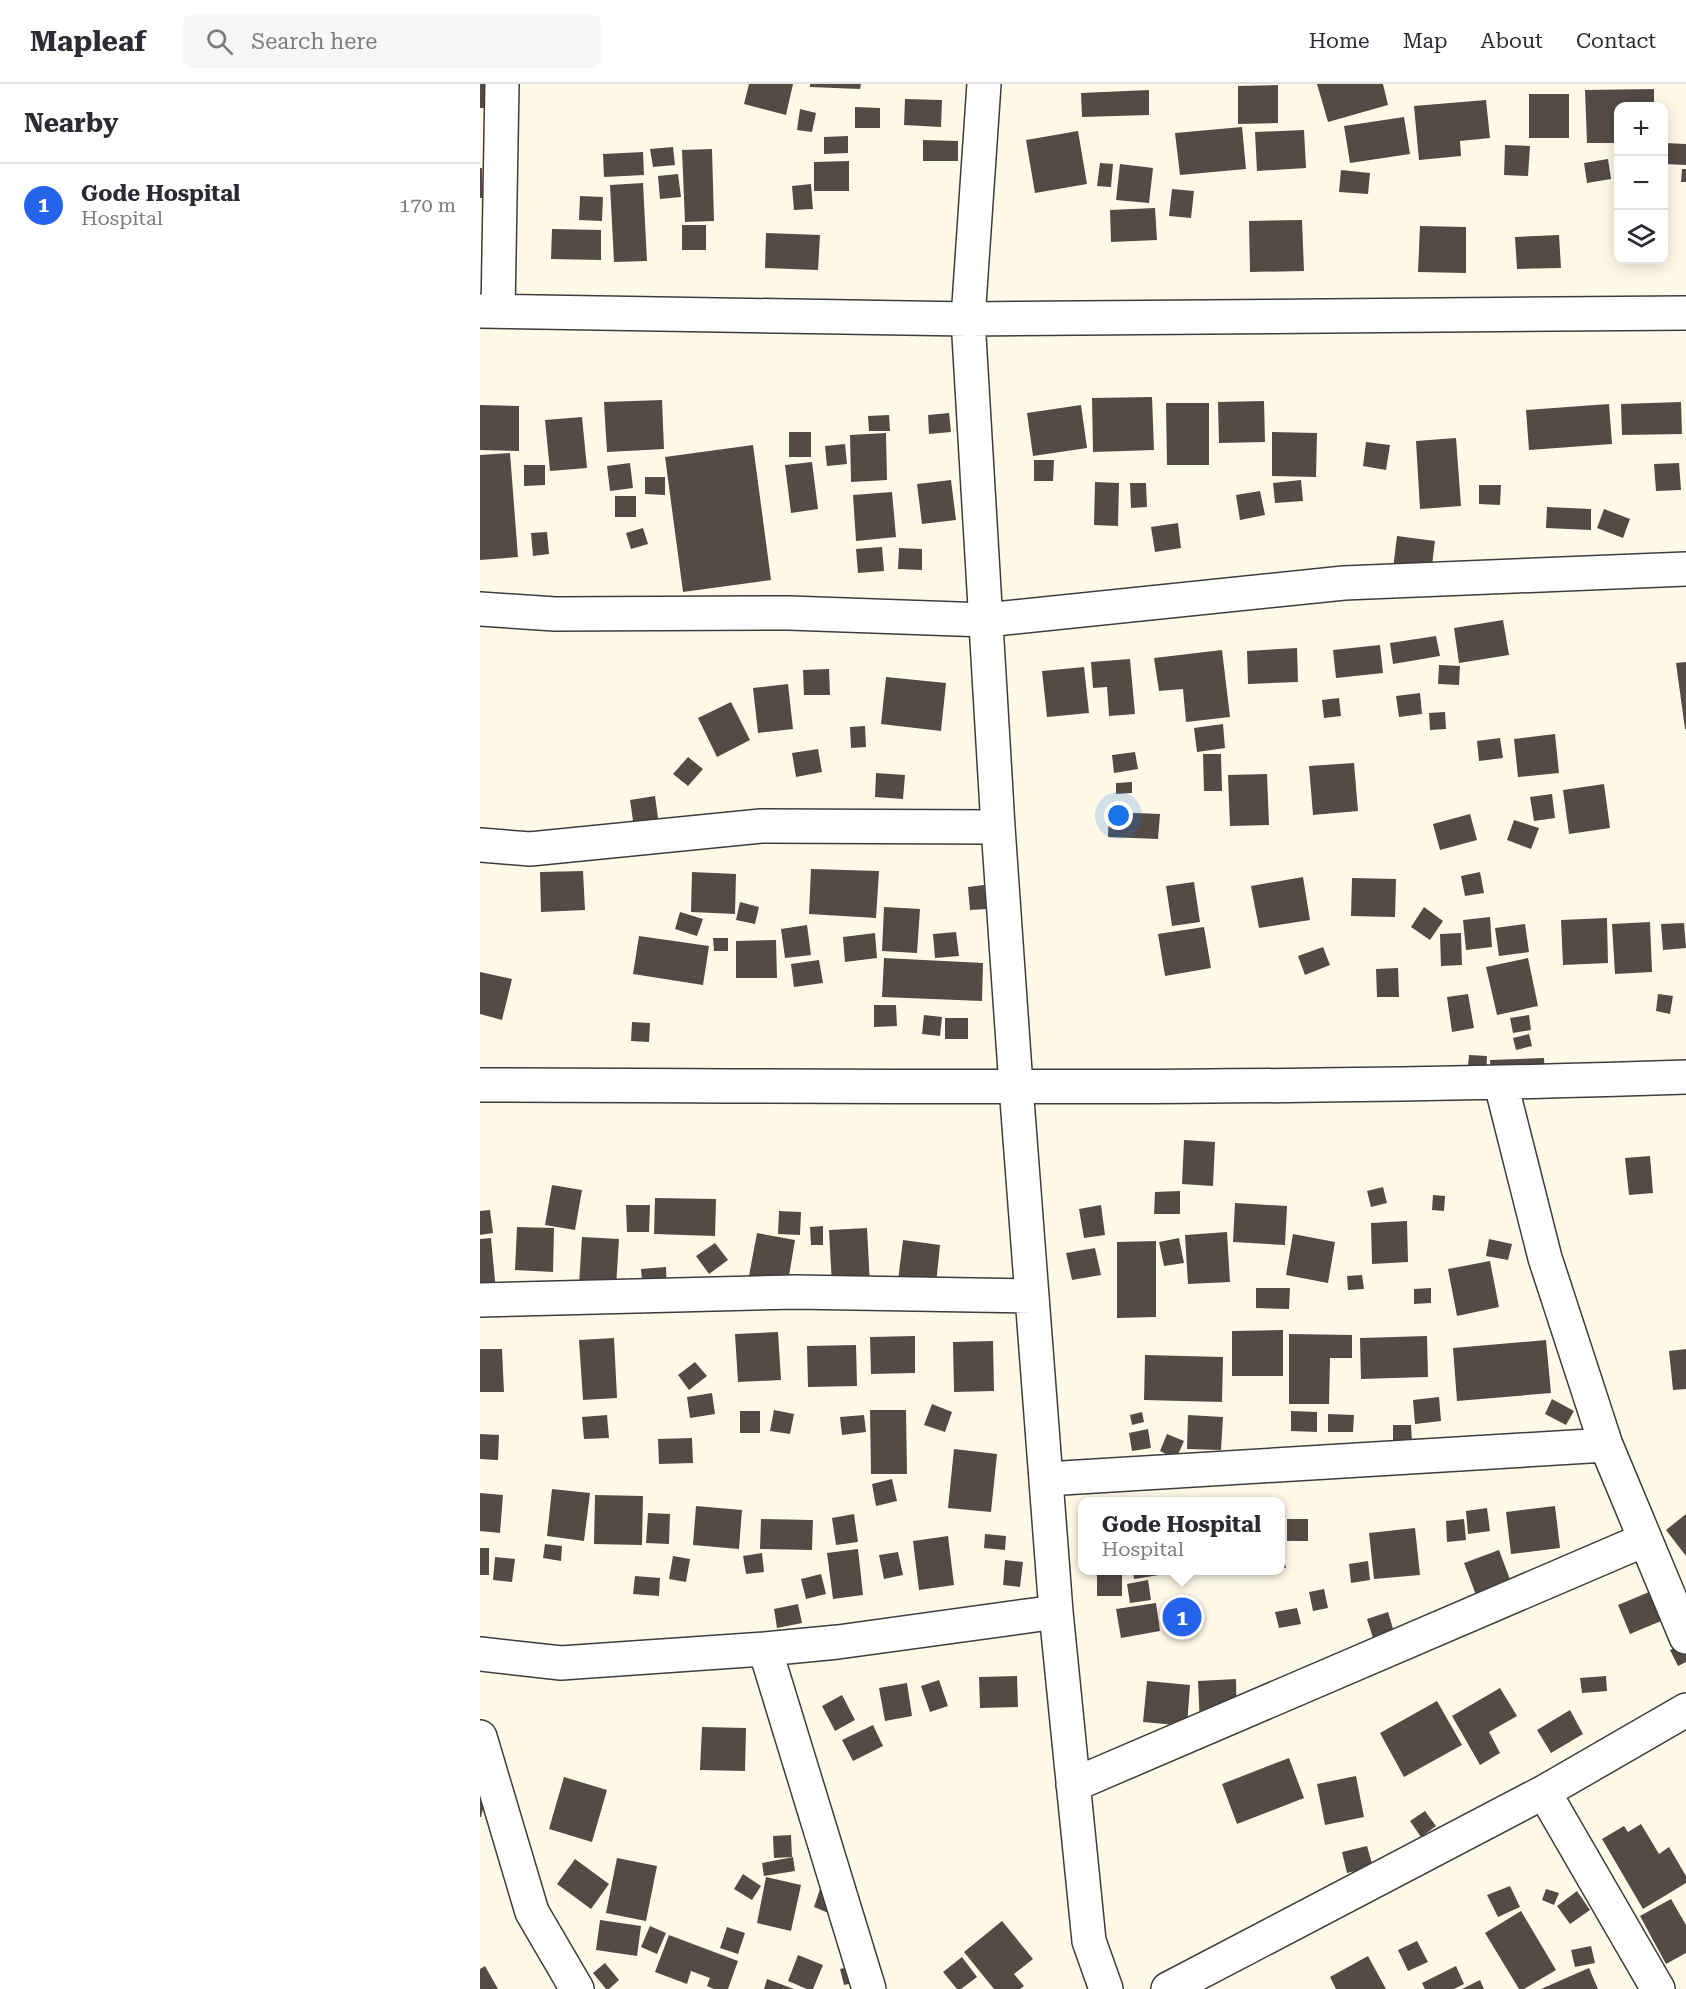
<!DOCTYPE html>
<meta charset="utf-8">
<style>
body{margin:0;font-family:"Roboto Serif",serif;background:#f7f7f7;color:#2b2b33}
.controls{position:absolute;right:18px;top:18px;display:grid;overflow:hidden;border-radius:12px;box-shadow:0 3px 15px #0003}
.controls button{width:54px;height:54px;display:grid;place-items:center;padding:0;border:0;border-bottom:2px solid #e1e1e2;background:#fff;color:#2b2b33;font:30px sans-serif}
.you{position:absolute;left:639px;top:732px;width:21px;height:21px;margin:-15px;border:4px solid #fff;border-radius:50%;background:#1a73e8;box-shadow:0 0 0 9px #1a73e833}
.badge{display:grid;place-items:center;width:39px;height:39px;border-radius:50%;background:#2563eb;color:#fff;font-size:20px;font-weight:700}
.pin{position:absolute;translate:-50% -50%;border:3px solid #fff;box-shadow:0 2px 6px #0006}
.popup{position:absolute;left:598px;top:1413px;width:207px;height:78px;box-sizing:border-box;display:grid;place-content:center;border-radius:12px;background:#fff;filter:drop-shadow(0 2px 4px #0005);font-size:20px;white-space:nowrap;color:#7c7c81}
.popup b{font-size:22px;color:#2b2b33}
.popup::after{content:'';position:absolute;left:50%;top:100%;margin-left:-12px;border:12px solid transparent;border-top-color:#fff}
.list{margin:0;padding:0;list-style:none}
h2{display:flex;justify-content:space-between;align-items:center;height:78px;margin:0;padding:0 24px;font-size:26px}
h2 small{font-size:20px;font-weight:400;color:#7c7c81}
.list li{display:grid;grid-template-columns:39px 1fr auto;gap:18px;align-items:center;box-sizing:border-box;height:84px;padding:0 24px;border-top:2px solid #e1e1e2}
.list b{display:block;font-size:22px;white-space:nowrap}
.list p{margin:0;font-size:20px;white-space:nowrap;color:#7c7c81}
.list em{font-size:20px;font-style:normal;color:#7c7c81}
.icon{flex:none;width:33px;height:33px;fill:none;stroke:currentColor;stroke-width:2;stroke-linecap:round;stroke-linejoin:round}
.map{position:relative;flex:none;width:1206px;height:1905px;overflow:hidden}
header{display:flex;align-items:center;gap:36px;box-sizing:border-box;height:84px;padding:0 30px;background:#fff;border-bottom:2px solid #e1e1e2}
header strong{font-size:28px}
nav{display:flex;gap:33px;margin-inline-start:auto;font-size:21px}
.search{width:420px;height:54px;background:#f7f7f7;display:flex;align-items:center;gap:15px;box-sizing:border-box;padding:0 21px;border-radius:12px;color:#7c7c81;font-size:22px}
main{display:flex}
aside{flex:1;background:#fff}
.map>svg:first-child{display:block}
.building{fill:#544b46}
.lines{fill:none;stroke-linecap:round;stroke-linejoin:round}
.minor-casing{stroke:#3d3d3d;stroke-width:36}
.minor{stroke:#fff;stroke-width:33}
</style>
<header>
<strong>Mapleaf</strong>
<div class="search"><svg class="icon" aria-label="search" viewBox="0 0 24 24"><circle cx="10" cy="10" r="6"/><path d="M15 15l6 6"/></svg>Search here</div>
<nav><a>Home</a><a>Map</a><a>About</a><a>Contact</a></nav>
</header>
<main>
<aside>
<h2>Nearby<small></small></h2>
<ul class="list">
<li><span class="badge">1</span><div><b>Gode Hospital</b><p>Hospital</p></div><em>170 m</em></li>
</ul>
</aside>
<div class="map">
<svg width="1206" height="1905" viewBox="0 0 1206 1905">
<rect width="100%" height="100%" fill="#fffae8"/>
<path class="building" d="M0 0H5L4 24H0Z
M269 0H313L306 31 264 20Z
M330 0H381L380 5 330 3Z
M837 0H903L908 21 848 38Z
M798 1V39L758 40V2Z
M1174 5V22H1138V59H1107L1105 6Z
M669 6V31L602 33 601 9Z
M1049 10H1089V54H1049Z
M425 15 462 16 461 43 424 41Z
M1006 16 1010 54 980 57 981 72 939 76 934 22Z
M375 23 400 24V44H375Z
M320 25 336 29 332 48 317 46Z
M924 33 930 70 870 79 864 42Z
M762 43 766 85 700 91 695 49Z
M824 46 826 84 777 87 775 48Z
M598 47 607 100 555 109 546 56Z
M368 52V69L344 70V53Z
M443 56 478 57V77H443Z
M1184 59 1206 60V81L1184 80Z
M1025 61 1050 62 1048 92 1024 91Z
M193 63 195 81 173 83 170 65Z
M232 65 234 137 205 138 202 66Z
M163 68 164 91 124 93 123 70Z
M1128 75 1131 95 1107 99 1104 79Z
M369 77V107H334V78Z
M620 79 633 80 631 103 617 102Z
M640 80 673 84 669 119 636 116Z
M0 84H2L3 114H0Z
M1202 85H1206V98H1201Z
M861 86 890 89 888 110 859 108Z
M198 90 201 113 180 115 178 92Z
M163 99 167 177 134 178 130 101Z
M331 100 333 125 314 126 312 102Z
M692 105 714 107 711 134 689 132Z
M100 112 123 113 122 137 99 136Z
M675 124 677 156 631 158 630 126Z
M822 136 824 187 770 188 769 137Z
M202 141H226V166H202Z
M940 142 986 143V189L938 188Z
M72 145 121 146V176L71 175Z
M286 149 340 151 338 186 285 184Z
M1079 151 1081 184 1037 185 1035 153Z
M672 313 674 366 613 368 612 314Z
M182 316 184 365 127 368 124 318Z
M784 317 785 358 739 359 738 318Z
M1201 318 1202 350 1142 351 1141 320Z
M686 319H729V381H687Z
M1129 320 1132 360 1049 366 1046 326Z
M0 321 39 322V367L0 366Z
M601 321 607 364 553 372 547 329Z
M469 329 471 348 449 350 448 331Z
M409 331 410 347H389L388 332Z
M102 333 107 384 70 387 65 336Z
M309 348H331V373H309Z
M792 348 837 349 836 393 792 392Z
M406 349 407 396 371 398 370 351Z
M976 354 981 422 940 425 936 357Z
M886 358 910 361 906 386 883 382Z
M365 360 367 380 347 382 345 362Z
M273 361 291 496 203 508 185 373Z
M30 369 38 473 0 476V371Z
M554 376H574L573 397H554Z
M332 378 338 425 311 429 305 381Z
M150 379 153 404 130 407 127 382Z
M1199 379 1201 406 1176 407 1174 380Z
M44 381H65V401L44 402Z
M165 393H185V411L165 410Z
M471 396 476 436 442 440 437 400Z
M821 396 823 417 795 419 793 399Z
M615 398 639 399 638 442 614 441Z
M650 399H666L667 423 651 424Z
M999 401H1021L1020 421 999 420Z
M780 407 785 431 760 436 756 411Z
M412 408 416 453 376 457 373 411Z
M135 412H156V433H135Z
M1067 423 1111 425V446L1066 444Z
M1124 425 1150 435 1143 454 1117 444Z
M698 439 701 464 675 468 671 443Z
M163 444 168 460 151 465 146 449Z
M67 448 69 470 53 472 51 449Z
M917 452 955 457 951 489 913 485Z
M402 463 404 487 378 489 376 465Z
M419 464 442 465V486L418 485Z
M1023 536 1029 571 979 579 974 544Z
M956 552 960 572 913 580 910 559Z
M900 561 903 589 856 594 853 566Z
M817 564 818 598 768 600 767 567Z
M742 566 750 633 706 638 703 605 679 607 674 574Z
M650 575 655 630 629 632 627 603 613 604 611 578Z
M1206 578V645H1205L1196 579Z
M959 581 980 582 979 601 958 600Z
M604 583 609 629 567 633 562 587Z
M349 585 350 611H324L323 586Z
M406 593 466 599 461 647 401 640Z
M308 600 313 645 278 649 273 604Z
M940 609 942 630 919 633 916 612Z
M859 614 861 632 844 634 842 616Z
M251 618 270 656 237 673 218 634Z
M965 628 966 645 950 646 949 629Z
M743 640 745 664 717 668 714 644Z
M385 642 386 663 371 664 370 643Z
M1075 650 1079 689 1038 693 1034 655Z
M1020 654 1023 674 999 677 997 657Z
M338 665 342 688 316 693 312 669Z
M655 668 658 685 634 689 632 671Z
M723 670H741L742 707H724Z
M208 673 223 685 208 702 193 690Z
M874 679 878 727 833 731 829 682Z
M396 689 425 691 423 715 395 713Z
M787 690 789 741 750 742 748 691Z
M652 698V709L636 710V699Z
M1124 700 1130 744 1089 750 1083 706Z
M1072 710 1075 734 1054 737 1050 713Z
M175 712 179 741 154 744 150 716Z
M629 728 680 730 678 755 628 753Z
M990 730 997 756 960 766 953 740Z
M1034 736 1059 744 1051 765 1027 756Z
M331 785 399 787 396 834 329 830Z
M103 787 105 826 61 828 60 788Z
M212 788 256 790 255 830 211 828Z
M1000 788 1004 809 985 812 981 792Z
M823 793 830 836 779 844 771 802Z
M872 794 916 795 915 833 871 832Z
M714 798 720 838 692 842 686 802Z
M504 801 507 825 490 826 488 803Z
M260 818 279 823 275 840 256 836Z
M404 823 440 825 437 869 402 867Z
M944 823 963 837 950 856 931 843Z
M200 828 223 835 217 852 195 845Z
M1010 833 1012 863 986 866 983 836Z
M1127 834 1128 879 1083 881 1081 836Z
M1170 838 1172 888 1135 890 1132 840Z
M1204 839 1206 864 1183 866 1181 840Z
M1045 840 1049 868 1019 872 1015 844Z
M327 841 331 871 305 874 301 845Z
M724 843 731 884 685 892 678 850Z
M476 848 479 872 455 874 453 850Z
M395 849 397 874 365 878 363 853Z
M981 849 982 881 961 882 960 850Z
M159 852 229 862 223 901 153 890Z
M233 854H248V867H234Z
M296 856 297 894H256V857Z
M843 863 850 881 825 891 818 872Z
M404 874 503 879 502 917 402 913Z
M1048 874 1058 922 1017 931 1006 883Z
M339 876 343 899 314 903 311 880Z
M918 884 919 913H897L896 885Z
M0 888 32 895 22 936 0 930Z
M988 910 994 944 972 948 967 913Z
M1178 910 1193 912 1190 930 1176 927Z
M394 921H416L417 942 394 943Z
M444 931 462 933 460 952 442 950Z
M1049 931 1051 946 1033 949 1030 934Z
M465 934H488V955H465Z
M152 938 170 939 169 958 151 957Z
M1049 950 1052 962 1036 966 1033 954Z
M989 971 1007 972 1006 994 987 992Z
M1064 974 1065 992 1011 995 1010 976Z
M704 1056 735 1058 733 1102 702 1100Z
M1170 1072 1173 1109 1149 1111 1145 1074Z
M72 1101 102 1106 95 1146 65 1141Z
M903 1103 907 1119 891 1123 887 1107Z
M700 1107V1130H674L675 1108Z
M953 1111 965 1112 964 1127 952 1126Z
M175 1114 236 1115 235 1152 174 1150Z
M755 1119 807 1122 805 1161 753 1158Z
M146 1121H170L169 1148H147Z
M621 1121 625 1151 604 1154 599 1125Z
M10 1126 13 1149 0 1151V1127Z
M299 1127 321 1128 320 1151 298 1150Z
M927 1137 928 1178 892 1180 891 1139Z
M343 1142V1161H331L330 1143Z
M37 1143 74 1144 73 1188 35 1186Z
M387 1144 390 1201 352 1202 349 1146Z
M747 1148 750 1198 708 1200 705 1151Z
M277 1149 315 1156 307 1204 268 1197Z
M813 1150 855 1158 848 1199 806 1191Z
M102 1153 139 1155 136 1203 99 1201Z
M11 1154 16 1207 0 1209V1155Z
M699 1154 704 1179 684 1182 679 1158Z
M1009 1155 1032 1160 1028 1176 1006 1172Z
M423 1156 460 1161 455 1210 417 1205Z
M676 1157V1233L637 1234V1158Z
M235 1159 248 1176 229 1190 216 1172Z
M615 1164 621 1191 592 1196 586 1169Z
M1010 1177 1019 1223 977 1232 968 1185Z
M186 1183 187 1207 163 1208 161 1185Z
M882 1191 884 1205 868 1206 867 1192Z
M776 1204H810L809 1225 776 1224Z
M951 1204V1219L934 1220V1205Z
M803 1246V1292H752V1247Z
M298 1248 301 1296 258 1298 255 1250Z
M809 1250 872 1251V1274H850L849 1320H809Z
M435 1252V1289L391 1290 390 1253Z
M947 1252 948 1293 881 1295 880 1254Z
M134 1254 137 1314 103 1316 99 1256Z
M1066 1256 1071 1309 977 1317 973 1264Z
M513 1257 514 1307 474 1308 473 1258Z
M376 1261 377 1302 328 1303 327 1262Z
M0 1265H22L24 1308H0Z
M1206 1265V1305L1193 1306 1189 1267Z
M665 1271 743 1273 742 1318 664 1316Z
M215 1278 227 1292 209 1306 198 1291Z
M232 1309 235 1330 210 1334 207 1313Z
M959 1313 961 1337 935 1340 933 1316Z
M1072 1315 1094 1327 1086 1341 1065 1330Z
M452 1320 472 1328 465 1348 444 1341Z
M294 1326 314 1330 310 1350 290 1347Z
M390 1326H426L427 1390H391Z
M260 1327H280V1349H260Z
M811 1327 837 1328V1348L811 1347Z
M662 1328 664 1338 652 1341 650 1331Z
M848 1330 874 1331 873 1348H848Z
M127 1331 129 1354 104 1355 102 1333Z
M384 1331 386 1348 362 1351 360 1333Z
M708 1331 743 1333 741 1366 707 1365Z
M913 1341H931L932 1358H913Z
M668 1345 671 1364 652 1367 649 1349Z
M0 1350 19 1351 18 1376 0 1375Z
M687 1350 704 1357 696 1375 680 1367Z
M212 1354 213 1379 179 1380 178 1355Z
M474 1365 517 1370 511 1428 468 1424Z
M412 1395 417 1417 396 1422 392 1400Z
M72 1405 110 1409 104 1457 67 1452Z
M0 1409 23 1411 20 1449 0 1447Z
M115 1411 163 1412 162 1461 114 1460Z
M216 1422 262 1426 259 1465 213 1461Z
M1075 1422 1080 1464 1031 1470 1026 1428Z
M1007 1424 1010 1447 988 1450 986 1427Z
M168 1429 190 1430 189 1460 166 1459Z
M374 1430 378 1458 356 1461 352 1434Z
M1206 1430V1472L1186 1446Z
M281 1435 333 1436 332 1466 280 1465Z
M807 1435H828V1457H807Z
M984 1435 986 1456 967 1458 966 1437Z
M935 1444 940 1491 894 1495 889 1449Z
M505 1450 526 1452 525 1466 504 1464Z
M468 1452 474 1501 439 1506 433 1457Z
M65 1460 82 1462 81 1477 63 1474Z
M0 1464H9V1491H0Z
M801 1464 806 1484H801Z
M378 1465 383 1511 353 1515 347 1469Z
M1019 1466 1034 1506 999 1519 984 1479Z
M418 1468 423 1491 404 1495 399 1471Z
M282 1469 284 1488 266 1490 263 1472Z
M193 1472 210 1475 206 1498 189 1495Z
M15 1473 35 1475 32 1498 13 1496Z
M525 1476 543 1478 540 1503 523 1501Z
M888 1477 890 1496 871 1499 869 1480Z
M617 1486H642V1512H617Z
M653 1486H698V1488L654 1495Z
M341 1490 346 1510 326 1515 321 1495Z
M155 1492 180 1494 179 1512 153 1510Z
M668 1496 671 1516 650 1519 647 1500Z
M1181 1503 1193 1532 1150 1550 1138 1521Z
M844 1505 848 1524 833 1527 829 1508Z
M676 1519 680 1547 641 1554 636 1525Z
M318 1520 322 1539 297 1544 294 1525Z
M817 1524 821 1540 799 1544 795 1528Z
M908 1528 914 1548 893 1554 887 1535Z
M1206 1558V1578L1198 1582 1190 1566Z
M537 1592 538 1623 500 1624 499 1593Z
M1126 1592 1127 1607 1102 1609 1100 1594Z
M756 1595 757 1640 720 1642 718 1597Z
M459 1596 468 1622 450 1628 441 1602Z
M667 1597 710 1601 707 1642 663 1638Z
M427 1599 432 1632 405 1637 399 1604Z
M1020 1604 1037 1632 1009 1648 1020 1669 1000 1681 972 1632Z
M362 1611 375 1636 355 1647 342 1622Z
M957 1617 982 1661 924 1693 900 1649Z
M1090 1626 1103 1650 1071 1669 1057 1646Z
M393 1641 403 1662 373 1677 362 1656Z
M222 1643 266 1644 265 1687 220 1686Z
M809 1674 824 1714 757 1740 742 1700Z
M876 1692 884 1733 845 1741 837 1700Z
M84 1693 127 1706 112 1758 69 1745Z
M0 1715 5 1717 1 1733H0Z
M945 1727 956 1742 941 1753 930 1737Z
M1161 1740 1179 1770 1189 1763 1206 1792V1799L1163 1825 1122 1755 1144 1742 1148 1748Z
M311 1751 312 1773 294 1774 293 1752Z
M887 1762 893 1783 867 1789 862 1768Z
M313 1773 315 1787 284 1792 282 1779Z
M137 1774 177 1782 166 1837 126 1829Z
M95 1775 129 1800 111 1825 77 1800Z
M263 1790 281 1802 272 1816 254 1805Z
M286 1793 321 1801 311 1847 277 1839Z
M1030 1802 1040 1823 1018 1833 1007 1811Z
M340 1805 357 1812 351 1830 334 1823Z
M1066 1805 1079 1809 1074 1821 1062 1816Z
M1097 1807 1110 1826 1090 1840 1077 1822Z
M1191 1815 1206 1841V1869L1186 1880 1160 1832Z
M1041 1827 1076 1886 1044 1905H1039L1005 1849Z
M120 1836 161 1842 157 1872 116 1866Z
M522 1837 553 1875 534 1890 544 1902 540 1905H514L484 1868Z
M170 1842 186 1849 177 1870 161 1863Z
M247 1843 265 1849 258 1870 240 1864Z
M189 1851 258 1877 248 1905H234L227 1902 230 1894 211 1887 207 1900 175 1888Z
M937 1857 948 1878 928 1887 918 1866Z
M1111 1862 1115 1879 1095 1883 1091 1866Z
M318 1871 343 1881 333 1905H327L308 1897Z
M888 1872 906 1905H856L850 1893Z
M482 1873 497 1893 481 1905H477L463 1888Z
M125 1879 139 1896 129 1905H126L113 1889Z
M379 1880 383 1897 364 1901 360 1885Z
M5 1882 18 1905H0V1885Z
M976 1882 984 1900 974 1905H945L942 1899Z
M1109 1884 1118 1905H1061Z
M287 1895 314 1905H284Z
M1000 1896 1004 1905H982Z"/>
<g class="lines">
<g class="minor-casing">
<path id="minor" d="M504 0 488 235 518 743 536 1002 576 1528 609 1857 626 1905
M0 227 488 235 1206 229
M18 227 22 0
M0 525 75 530 309 529 506 536 864 499 1206 485
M0 761 50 765 281 742 518 743
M1021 1000 1065 1174 1126 1361 1206 1553
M0 1001C402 1002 804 1007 1206 993
M0 1216 315 1208 551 1212
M566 1395 1126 1361
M285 1565 389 1905
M0 1570 81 1579 285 1565 358 1558 576 1528
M0 1653 52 1828 97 1905
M593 1701 1164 1456
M1064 1708 1178 1905
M688 1905 1064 1708 1206 1626"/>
</g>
<use href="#minor" class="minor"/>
</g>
</svg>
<div class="controls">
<button>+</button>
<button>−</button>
<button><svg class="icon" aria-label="layers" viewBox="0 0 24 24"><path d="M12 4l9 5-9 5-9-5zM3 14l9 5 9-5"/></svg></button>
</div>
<div class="you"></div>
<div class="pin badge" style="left:702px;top:1533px">1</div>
<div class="popup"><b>Gode Hospital</b>Hospital</div>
</div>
</main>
